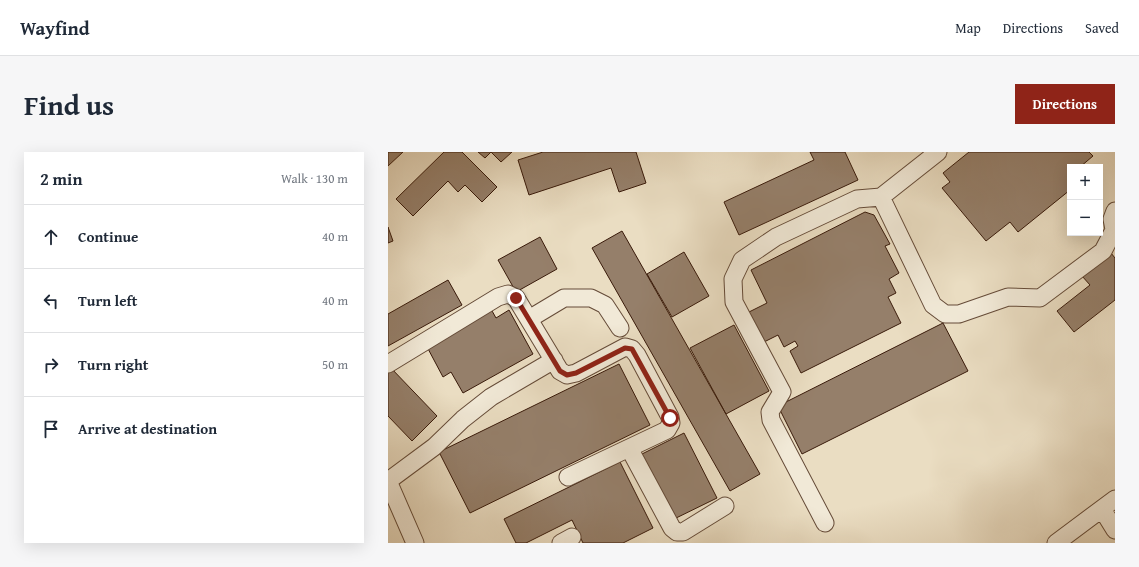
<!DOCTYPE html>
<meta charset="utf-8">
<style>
body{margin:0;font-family:"Gentium Book Plus",serif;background:#f6f6f7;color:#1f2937}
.controls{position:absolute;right:12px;top:12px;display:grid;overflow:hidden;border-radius:0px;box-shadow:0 4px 16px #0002}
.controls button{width:36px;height:36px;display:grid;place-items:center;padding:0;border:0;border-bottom:1px solid #e0e1e3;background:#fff;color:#1f2937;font:20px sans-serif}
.stop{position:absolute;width:12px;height:12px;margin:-9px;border:3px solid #8f2418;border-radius:50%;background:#fff}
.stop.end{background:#8f2418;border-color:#fff;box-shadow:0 1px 4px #0008}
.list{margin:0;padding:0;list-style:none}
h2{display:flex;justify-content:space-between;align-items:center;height:52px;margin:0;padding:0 16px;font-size:17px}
h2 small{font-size:13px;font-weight:400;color:#747a83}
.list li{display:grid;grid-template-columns:26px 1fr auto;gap:12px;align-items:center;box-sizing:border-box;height:64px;padding:0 16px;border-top:1px solid #e0e1e3}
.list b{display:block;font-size:15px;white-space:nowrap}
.list em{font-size:13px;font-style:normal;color:#747a83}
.icon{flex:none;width:22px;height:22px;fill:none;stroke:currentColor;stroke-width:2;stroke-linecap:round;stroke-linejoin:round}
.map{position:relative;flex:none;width:727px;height:391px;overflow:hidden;border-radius:0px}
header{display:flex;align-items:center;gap:24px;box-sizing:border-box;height:56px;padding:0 20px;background:#fff;border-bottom:1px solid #e0e1e3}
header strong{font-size:19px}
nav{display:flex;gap:22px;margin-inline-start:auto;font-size:14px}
.intro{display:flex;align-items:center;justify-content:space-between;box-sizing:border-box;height:96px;padding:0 24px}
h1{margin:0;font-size:28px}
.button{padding:10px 18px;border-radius:0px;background:#8f2418;color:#fff;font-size:14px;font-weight:700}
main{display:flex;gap:24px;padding:0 24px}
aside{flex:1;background:#fff;border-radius:0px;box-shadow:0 4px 16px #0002}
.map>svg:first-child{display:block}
.building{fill:#957f6a;stroke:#391a0a}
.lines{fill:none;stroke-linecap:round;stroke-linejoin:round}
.minor-casing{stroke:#654b38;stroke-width:19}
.minor{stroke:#f1e9d7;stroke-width:17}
.route{stroke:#8f2418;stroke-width:5}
</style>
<header>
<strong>Wayfind</strong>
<nav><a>Map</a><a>Directions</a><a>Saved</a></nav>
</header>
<div class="intro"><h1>Find us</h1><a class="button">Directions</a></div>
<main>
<aside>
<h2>2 min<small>Walk · 130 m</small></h2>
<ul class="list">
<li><svg class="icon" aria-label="ahead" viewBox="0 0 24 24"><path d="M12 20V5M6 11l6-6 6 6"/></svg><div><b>Continue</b></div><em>40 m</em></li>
<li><svg class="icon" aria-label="left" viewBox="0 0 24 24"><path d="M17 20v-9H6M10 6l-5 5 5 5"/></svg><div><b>Turn left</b></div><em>40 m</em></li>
<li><svg class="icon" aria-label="right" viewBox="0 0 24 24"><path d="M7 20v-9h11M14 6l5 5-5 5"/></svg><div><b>Turn right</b></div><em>50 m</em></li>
<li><svg class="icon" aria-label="arrive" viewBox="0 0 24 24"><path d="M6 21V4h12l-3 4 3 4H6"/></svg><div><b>Arrive at destination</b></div></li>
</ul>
</aside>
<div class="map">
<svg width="727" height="391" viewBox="0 0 727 391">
<rect width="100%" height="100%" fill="#eaddc2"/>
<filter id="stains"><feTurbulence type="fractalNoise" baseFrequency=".005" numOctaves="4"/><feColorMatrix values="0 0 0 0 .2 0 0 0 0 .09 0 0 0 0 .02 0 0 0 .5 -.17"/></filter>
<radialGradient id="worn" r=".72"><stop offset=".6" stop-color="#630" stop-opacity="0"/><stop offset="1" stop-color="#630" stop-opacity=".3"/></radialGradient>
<path class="building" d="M0 0H15L0 14Z
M56 0H74L109 35 94 50 77 33 70 40 60 29 25 64 8 47Z
M90 0H124L113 10 103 0 97 6Z
M155 0H248L258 31 231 40 223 16 141 43 130 8Z
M422 0H457L470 28 351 83 336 50 426 8Z
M581 0H701L705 4 692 15H682V38L630 80 622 70 598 89 554 36 562 30 555 21Z
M477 60 486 63 502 92 497 94 511 121 501 127 508 141 500 145 513 171 413 221 402 199 410 194 407 189 396 195 390 183 372 192 357 162 379 151 363 118Z
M0 75 5 89 0 91Z
M234 79 372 322 342 339 204 96Z
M152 85 169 117 128 140 110 108Z
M296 100 321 144 284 165 259 122Z
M723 101 727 106V148L686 180 669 159 702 133 694 124Z
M60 128 74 153 0 194V162Z
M103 157 108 166 121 158 145 202 75 241 63 220 55 225 38 193Z
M555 171 580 219 414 302 390 254Z
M346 173 381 239 338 262 302 196Z
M231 212 262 273 82 361 51 300Z
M2 215 49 264 24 289 0 264V217Z
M296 281 329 346 282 369 250 304Z
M232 310 265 376 235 391H195L184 368 138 391H128L116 367Z"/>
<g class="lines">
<g class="minor-casing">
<path id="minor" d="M493 45 545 153 557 162H571L620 145 652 146 715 99 725 80
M727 59 724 67 727 83
M141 167 176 146H203L217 153 232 176
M0 212 110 145 120 142 128 146 172 219 179 223 188 221 237 195 244 197 249 203 282 265 283 271 279 278 180 325
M241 296 284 376 289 380H295L337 354
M0 329 46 295 75 267 103 245 166 208
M0 329 27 391
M714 357 727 378
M437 371 383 268 382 260 394 240 346 150 345 127 354 108 388 85 469 47 493 45 550 0
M173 391 184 385
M668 391 727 347"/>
</g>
<use href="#minor" class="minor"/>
</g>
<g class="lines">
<path class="route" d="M128 146 172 219 179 223 188 221 237 196 244 197 282 266"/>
</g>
<rect width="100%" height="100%" filter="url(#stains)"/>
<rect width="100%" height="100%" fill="url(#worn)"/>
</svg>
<div class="controls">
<button>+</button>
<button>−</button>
</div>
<div class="stop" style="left:282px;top:266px"></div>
<div class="stop end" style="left:128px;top:146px"></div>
</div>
</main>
